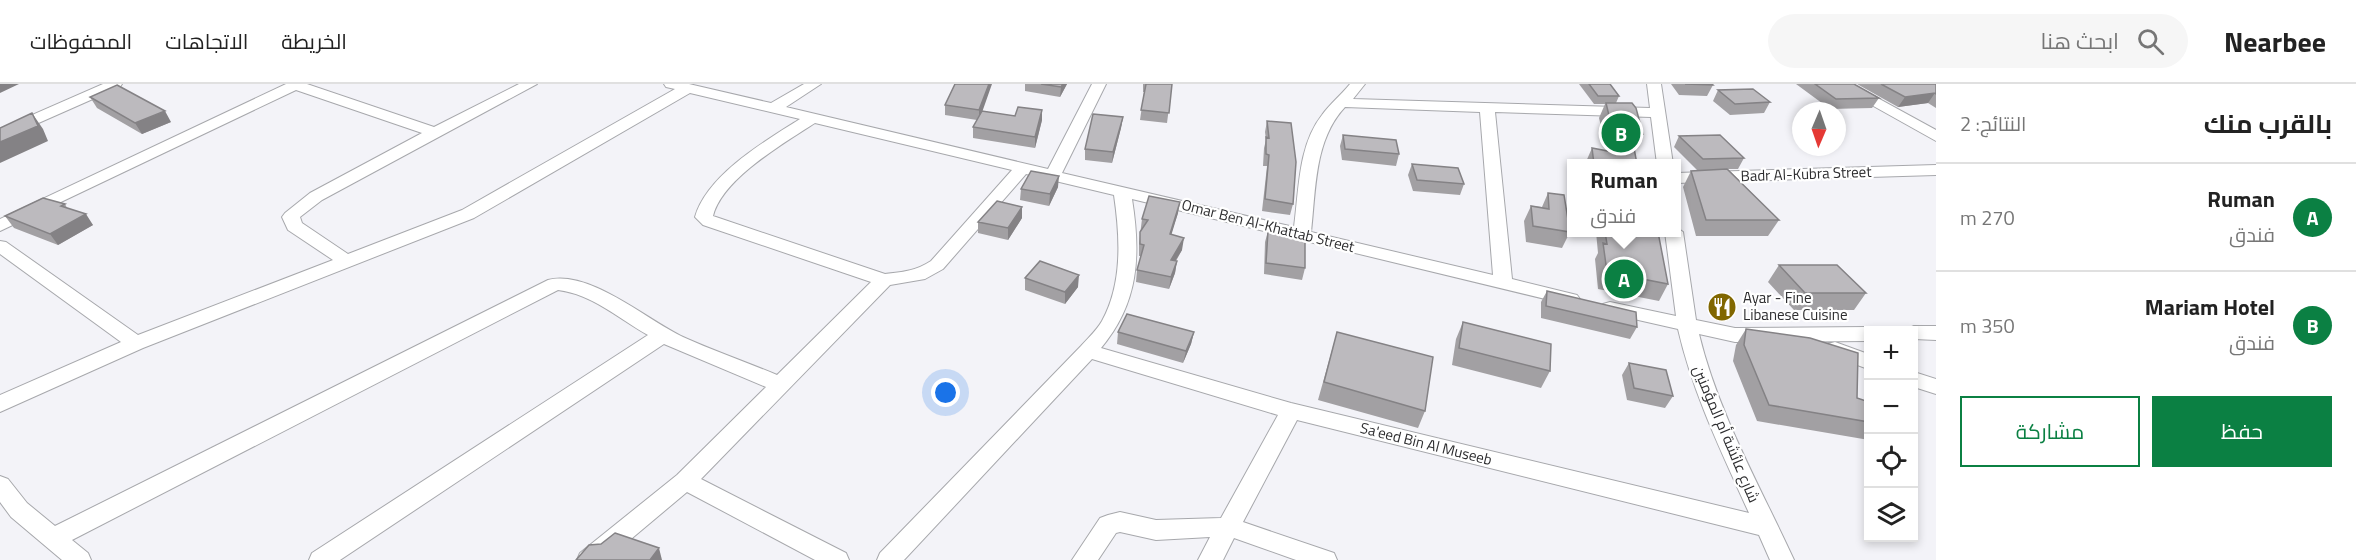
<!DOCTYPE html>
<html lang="ar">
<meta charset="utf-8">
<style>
body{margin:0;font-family:"Titillium Web",Cairo,sans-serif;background:#f6f6f6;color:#222;direction:rtl}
.controls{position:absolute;right:18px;bottom:18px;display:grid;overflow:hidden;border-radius:0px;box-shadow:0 3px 9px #0003}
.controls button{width:54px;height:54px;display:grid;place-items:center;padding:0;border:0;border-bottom:2px solid #e0e0e0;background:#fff;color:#222;font:30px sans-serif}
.compass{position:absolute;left:1792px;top:18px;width:54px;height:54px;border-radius:50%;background:#fff;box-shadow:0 3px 9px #0003;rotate:182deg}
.you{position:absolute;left:946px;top:309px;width:21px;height:21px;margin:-15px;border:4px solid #fff;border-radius:50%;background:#1a73e8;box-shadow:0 0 0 9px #1a73e833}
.badge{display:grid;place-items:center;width:39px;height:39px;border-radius:50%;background:#0b8043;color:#fff;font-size:20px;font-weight:700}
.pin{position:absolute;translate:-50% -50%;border:3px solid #fff;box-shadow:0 2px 6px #0006}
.popup{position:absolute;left:1567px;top:75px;width:114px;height:78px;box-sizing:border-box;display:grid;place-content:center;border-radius:0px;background:#fff;filter:drop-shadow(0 2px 4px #0005);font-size:20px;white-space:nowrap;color:#767676}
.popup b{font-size:22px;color:#222}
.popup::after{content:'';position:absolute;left:50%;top:100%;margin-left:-12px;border:12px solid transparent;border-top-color:#fff}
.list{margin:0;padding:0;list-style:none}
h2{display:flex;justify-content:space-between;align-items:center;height:78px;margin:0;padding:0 24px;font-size:26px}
h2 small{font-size:20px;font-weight:400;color:#767676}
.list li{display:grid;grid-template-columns:39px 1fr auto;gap:18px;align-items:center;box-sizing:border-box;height:108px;padding:0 24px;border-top:2px solid #e0e0e0}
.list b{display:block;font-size:22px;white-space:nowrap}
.list p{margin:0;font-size:20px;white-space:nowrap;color:#767676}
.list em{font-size:20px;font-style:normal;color:#767676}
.actions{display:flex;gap:12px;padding:18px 24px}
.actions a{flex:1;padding:14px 0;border:2px solid #0b8043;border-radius:0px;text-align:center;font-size:21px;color:#0b8043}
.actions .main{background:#0b8043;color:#fff}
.icon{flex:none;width:33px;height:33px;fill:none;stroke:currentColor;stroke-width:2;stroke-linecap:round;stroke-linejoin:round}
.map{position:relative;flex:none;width:1936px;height:476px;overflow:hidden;direction:ltr}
header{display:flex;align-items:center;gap:36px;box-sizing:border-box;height:84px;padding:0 30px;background:#fff;border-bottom:2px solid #e0e0e0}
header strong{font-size:28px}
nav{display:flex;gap:33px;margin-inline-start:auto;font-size:21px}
.search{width:420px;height:54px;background:#f6f6f6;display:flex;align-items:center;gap:15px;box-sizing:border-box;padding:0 21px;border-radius:33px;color:#767676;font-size:22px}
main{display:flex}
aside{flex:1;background:#fff}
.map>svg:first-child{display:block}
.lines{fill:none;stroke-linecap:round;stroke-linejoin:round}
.street-casing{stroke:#a7a8ac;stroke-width:2}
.street{fill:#fff;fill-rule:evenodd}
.wall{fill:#a2a0a3}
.shaded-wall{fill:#848285}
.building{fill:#bcbabe;stroke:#848285;stroke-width:1.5}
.labels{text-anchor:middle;stroke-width:4.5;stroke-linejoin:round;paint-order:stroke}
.street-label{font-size:15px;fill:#2d2d2f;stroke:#fff}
.poi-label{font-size:15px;fill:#2d2d2f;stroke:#fff;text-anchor:start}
</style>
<header>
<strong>Nearbee</strong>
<div class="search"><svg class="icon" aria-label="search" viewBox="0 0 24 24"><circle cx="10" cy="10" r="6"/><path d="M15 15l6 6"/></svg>ابحث هنا</div>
<nav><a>الخريطة</a><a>الاتجاهات</a><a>المحفوظات</a></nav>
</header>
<main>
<aside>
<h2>بالقرب منك<small>النتائج: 2</small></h2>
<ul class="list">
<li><span class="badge">A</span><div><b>Ruman</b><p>فندق</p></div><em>270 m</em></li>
<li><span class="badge">B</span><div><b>Mariam Hotel</b><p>فندق</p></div><em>350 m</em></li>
</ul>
<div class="actions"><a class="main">حفظ</a><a>مشاركة</a></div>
</aside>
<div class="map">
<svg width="1936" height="476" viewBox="0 0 1936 476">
<rect width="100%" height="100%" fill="#f3f3f8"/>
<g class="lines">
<g class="street-casing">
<path id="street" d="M103 0H122L120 3 0 56V45Z
M286 0H307L434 43 519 0H537L322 116 300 133 302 139 348 170 462 126 675 5 666 3 664 0H689L771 19 804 0H821L786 23 1048 85 1092 0H1106L1062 89 1294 143C1299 107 1298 61 1322 31 1330 20 1341 11 1350 0H1365L1353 15 1650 24 1647 0H1661L1673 80H1657L1651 33 1495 28 1512 195 1577 211 1580 215 1577 219 1570 221 1132 115C1141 171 1139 219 1101 264L1291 319 1749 429C1722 369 1693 310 1678 245L1603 228 1600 224 1603 220 1610 218 1676 232 1665 148H1676V143L1683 148 1696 236 1735 244 1868 243 1876 246H1868V257L1735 258 1699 250C1718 329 1760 402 1794 476H1770L1759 451 1297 336 1243 438 1334 469 1337 476H1296L1234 454 1223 476H1198L1210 453 1156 456 1120 448 1116 449 1098 476H1072L1100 434 1108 431 1120 428 1156 436 1221 434 1278 331 1092 275 904 476H877L880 469 1081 262C1088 254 1097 246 1102 237 1123 199 1120 152 1114 111L1026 90 943 185 925 195 890 201 701 395 846 469 849 476H815L687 408 606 476H577L580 469 677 391 766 303 664 260 340 476H309L312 469 648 251C619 235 592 210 558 206L72 456 88 469 91 476H62L11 433 0 418V392L8 395 27 419 55 442 548 196C589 185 647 236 683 253 714 267 746 278 777 291L871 198 703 141 695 133C707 91 765 57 800 35L690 9 474 134 143 264 0 328V311L121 258 0 170V157L6 158 138 251 333 176 288 146 282 133 285 129 310 109 422 49 296 6 0 147V135ZM1345 23 1480 28 1493 191 1311 148C1316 105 1314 56 1345 23ZM815 39 1012 86 931 177C916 187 902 188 885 190L713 132C722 95 784 59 815 39Z
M1834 0H1852L1936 46V57Z
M1936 81V91L1676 99V89Z
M1914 242H1936V256L1914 255V246H1906Z
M1835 258 1868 270V285L1828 270 1825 265 1828 260Z
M1914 288 1936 295V310L1914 303Z"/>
</g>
<use href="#street" class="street"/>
</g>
<path class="wall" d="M955 0 982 27 1042 36 1035 64 973 54V43L977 36 945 31V21Z
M1025 0H1067L1060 13 1025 7Z
M1143 0H1172L1167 39 1140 36 1144 8H1143Z
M1579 0H1610L1619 12 1616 19 1643 50 1636 65H1634L1637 80H1585L1592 64 1607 67 1599 34 1605 20H1594Z
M1671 0H1712L1713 1 1707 12 1679 11Z
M1796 0H1854L1879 14 1872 24 1830 25Z
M1857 0H1936V24L1928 19 1898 23Z
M1718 6 1770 18 1764 29 1730 31 1713 17Z
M90 13 171 38 142 50 97 24Z
M1123 33 1121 44 1112 79 1085 76V65Z
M1267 37 1293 120 1290 131 1262 127 1267 82H1263L1264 64 1266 56 1265 48Z
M1343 51 1399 70 1396 82 1342 76 1340 62Z
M1679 52 1744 74 1738 85H1728L1779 136 1768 152H1696L1683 103 1691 87 1697 86 1674 63Z
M1412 80 1464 100 1460 111 1413 107 1408 91Z
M1058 103 1049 122 1020 116 1021 105Z
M1548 109 1570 148 1562 164 1526 158 1524 137 1531 122 1542 123Z
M65 120 67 124 93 141 58 161 14 144 5 132Z
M1178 129 1171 150 1182 166 1176 177H1177L1175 189 1169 205 1136 198 1137 186 1141 172H1139V159L1142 135Z
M1022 134 1008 156 978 149V138Z
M1268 147 1305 184 1302 196 1264 190 1265 158Z
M1596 148H1658L1668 200 1659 217 1598 205 1595 175 1598 169Z
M1779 181 1866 209 1854 226H1794L1768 198Z
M1025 194 1078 203 1065 220 1025 206Z
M1547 207 1637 243 1630 255 1541 234V218Z
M1463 238 1550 287 1541 304 1452 281 1456 255Z
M1746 245 1857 314 1869 318V356L1757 337 1733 277 1736 261Z
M1118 248H1194L1191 260 1183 279 1117 260Z
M1337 248 1425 327 1418 344 1318 316Z
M1629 279 1673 312 1665 324 1627 316 1622 291Z"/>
<path class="shaded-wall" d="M0 0H19L0 9Z
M989 0H992L979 37V26Z
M1063 0H1067L1060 13 1061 3Z
M1935 9 1928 19 1898 23 1905 13Z
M1042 26V36L1035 64V53Z
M165 27 171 38 142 50 135 39Z
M32 29 43 45 48 57 0 79V58Z
M1123 33 1121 44 1112 79 1113 68Z
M1059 92 1058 103 1049 122 1050 110Z
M1180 118 1178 129 1168 162 1170 150Z
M1022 123V134L1008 156V144Z
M86 130 93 141 58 161 50 150Z
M1184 154 1182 166 1169 187 1171 176Z
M1177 177 1175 189 1169 205 1171 193Z
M1079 191 1078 203 1065 220V208Z
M1194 248 1191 260 1183 279 1186 267Z
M659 464 662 476H650Z"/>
<path class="building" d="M955 0H989L979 26 945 21Z
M1041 0H1063L1061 3Z
M1146 0H1172L1169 29 1141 26Z
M1589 0H1610L1619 12H1598Z
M1685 0H1712L1713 1Z
M1815 0H1854L1879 14 1836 15Z
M1881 0H1936V10L1935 9 1905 13Z
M117 1 165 27 135 39 90 13Z
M1753 5 1770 18 1735 20 1718 6Z
M1606 19H1632L1636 24 1643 50 1631 48 1637 80H1594L1592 64 1618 69Z
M1018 23 1042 26 1035 53 973 43 982 27 1015 32Z
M32 29 38 42 0 58V44Z
M1093 30 1123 33 1113 68 1085 65Z
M1267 37 1291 39 1296 78 1293 120 1265 115 1269 71 1266 70V53L1269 54Z
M1343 51 1396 56 1399 70 1345 65Z
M1720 51 1744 74 1703 75 1679 52Z
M1412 80 1458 84 1464 100 1417 96Z
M1727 85 1779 136H1706L1691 87Z
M1031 87 1059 92 1050 110 1021 105Z
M1548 109 1564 111 1570 148 1533 142 1531 122 1549 125Z
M1149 112 1180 118 1170 150 1184 154 1171 176 1177 177 1171 193 1137 186 1144 161 1140 160V148L1148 136 1142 135Z
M43 114 65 120 61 122 86 130 50 150 5 132Z
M997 117 1022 123 1008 144 978 138Z
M1268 147 1305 152V184L1266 179Z
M1605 148H1658L1668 200 1607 188 1603 159 1607 160Z
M1040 177 1079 191 1065 208 1025 194Z
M1779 181H1837L1866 209H1805Z
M1547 207 1636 228 1637 243 1546 222Z
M1127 230 1194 248 1186 267 1118 248Z
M1463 238 1551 260 1550 287 1459 264Z
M1746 245 1810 254 1858 269 1857 314 1869 318V338L1769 321 1744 261Z
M1337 248 1433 273 1425 327 1324 298Z
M1629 279 1666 286 1673 312 1634 304Z
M615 449 659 464 650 476H576L589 461 601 460Z"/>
<defs>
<g id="restaurant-disc" transform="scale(1.5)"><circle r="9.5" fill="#816700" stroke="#fff"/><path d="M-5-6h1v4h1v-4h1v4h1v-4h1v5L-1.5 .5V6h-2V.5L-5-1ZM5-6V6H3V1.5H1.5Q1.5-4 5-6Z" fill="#fff"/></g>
</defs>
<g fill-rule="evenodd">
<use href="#restaurant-disc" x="1722" y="223"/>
</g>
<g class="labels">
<g class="street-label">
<text transform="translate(1806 90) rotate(-2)" y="5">Badr Al-Kubra Street</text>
<text transform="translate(1268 142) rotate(14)" y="5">Omar Ben Al-Khattab Street</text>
<text transform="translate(1726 350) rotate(67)" y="5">شارع عائشة أم المؤمنين</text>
<text transform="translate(1426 360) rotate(14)" y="5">Sa'eed Bin Al Museeb</text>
</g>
<g class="poi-label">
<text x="1743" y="219">Ayar - Fine<tspan x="1743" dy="17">Libanese Cuisine</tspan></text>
</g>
</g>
</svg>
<div class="controls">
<button>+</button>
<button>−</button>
<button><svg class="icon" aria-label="locate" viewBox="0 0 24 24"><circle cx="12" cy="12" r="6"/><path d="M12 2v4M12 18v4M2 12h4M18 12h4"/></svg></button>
<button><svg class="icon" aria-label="layers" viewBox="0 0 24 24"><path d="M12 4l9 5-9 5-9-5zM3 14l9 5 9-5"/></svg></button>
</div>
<svg class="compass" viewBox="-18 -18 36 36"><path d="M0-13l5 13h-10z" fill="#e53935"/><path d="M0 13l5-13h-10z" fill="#767676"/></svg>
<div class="you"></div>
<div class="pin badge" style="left:1624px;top:195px">A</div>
<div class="popup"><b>Ruman</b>فندق</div>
<div class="pin badge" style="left:1621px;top:49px">B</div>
</div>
</main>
